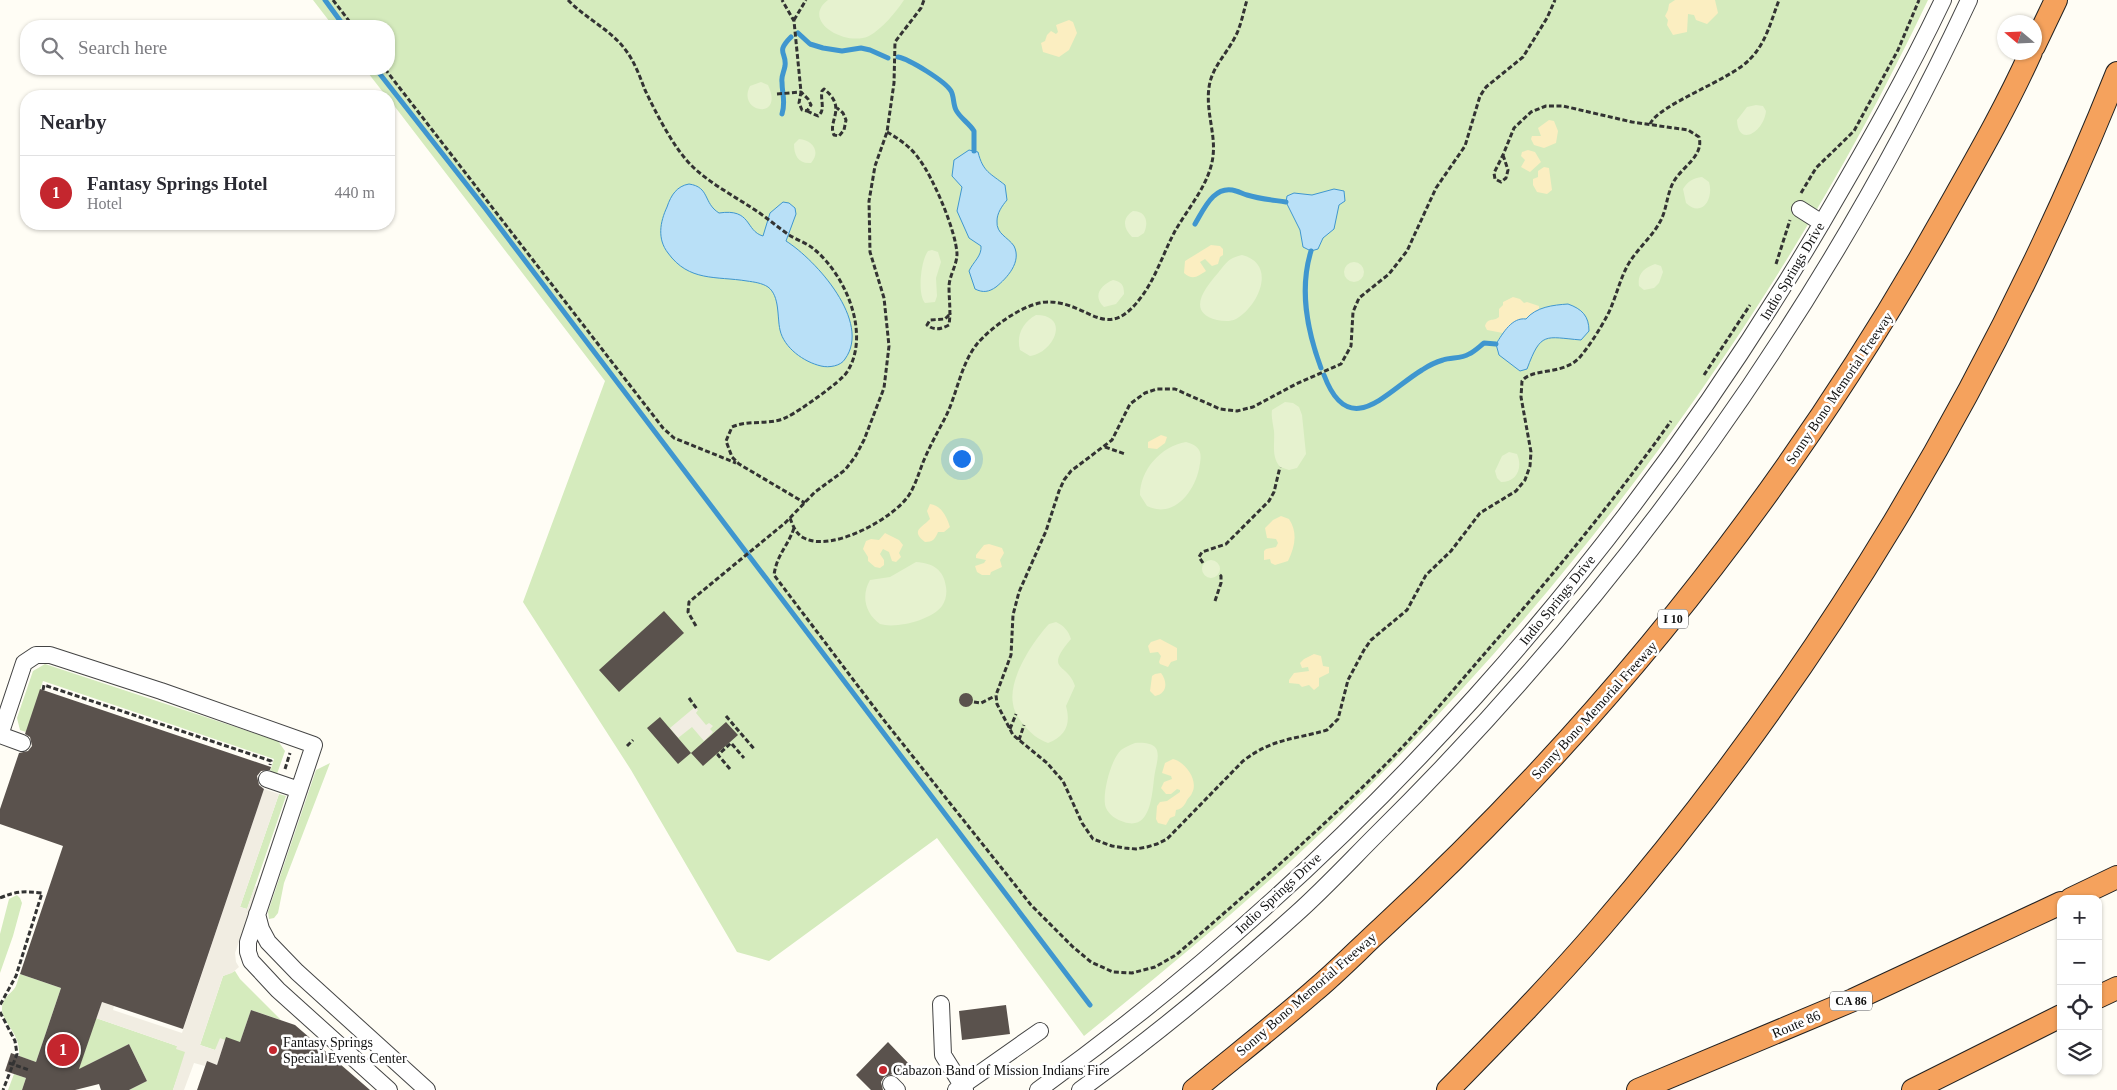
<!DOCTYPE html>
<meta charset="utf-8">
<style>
body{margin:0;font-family:Georgia,serif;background:#f2f2f3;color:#2b2b33}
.controls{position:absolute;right:15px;bottom:15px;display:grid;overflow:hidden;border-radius:10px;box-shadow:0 1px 4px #0004}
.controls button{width:45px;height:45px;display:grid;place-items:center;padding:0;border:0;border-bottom:1px solid #e1e1e2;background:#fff;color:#2b2b33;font:25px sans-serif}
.compass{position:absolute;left:1997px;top:15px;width:45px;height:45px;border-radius:50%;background:#fff;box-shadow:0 1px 4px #0004;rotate:289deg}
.you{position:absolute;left:961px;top:458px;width:18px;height:18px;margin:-12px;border:4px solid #fff;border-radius:50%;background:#1a73e8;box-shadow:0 0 0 8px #1a73e833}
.badge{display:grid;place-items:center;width:32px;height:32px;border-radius:50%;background:#c4262e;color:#fff;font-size:16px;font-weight:700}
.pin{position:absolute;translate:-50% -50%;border:2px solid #fff;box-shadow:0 1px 5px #0006}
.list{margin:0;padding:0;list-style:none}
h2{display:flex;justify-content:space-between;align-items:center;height:65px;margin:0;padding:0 20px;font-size:21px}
h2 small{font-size:16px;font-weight:400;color:#7c7c81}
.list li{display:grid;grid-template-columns:32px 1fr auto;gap:15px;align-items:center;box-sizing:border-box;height:75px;padding:0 20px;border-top:1px solid #e1e1e2}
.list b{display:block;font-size:19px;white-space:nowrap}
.list p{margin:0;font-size:16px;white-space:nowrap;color:#7c7c81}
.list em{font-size:16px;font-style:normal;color:#7c7c81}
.icon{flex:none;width:28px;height:28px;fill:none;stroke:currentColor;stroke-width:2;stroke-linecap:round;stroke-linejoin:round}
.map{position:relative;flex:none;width:2117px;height:1090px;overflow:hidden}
.search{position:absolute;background:#fff;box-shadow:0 1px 4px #0004;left:20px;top:20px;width:375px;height:55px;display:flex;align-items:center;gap:12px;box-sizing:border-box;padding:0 18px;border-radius:20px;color:#7c7c81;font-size:19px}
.panel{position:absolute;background:#fff;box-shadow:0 1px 4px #0004;left:20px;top:90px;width:375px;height:140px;border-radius:20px}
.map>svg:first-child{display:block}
.green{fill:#d5ebbd}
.sand{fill:#fbeec1}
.pitch{fill:#e6f2cf}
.plaza{fill:#f1ede2}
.water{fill:#b9e0f7;stroke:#3f96cf}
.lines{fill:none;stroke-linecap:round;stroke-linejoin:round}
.stream{stroke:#3f96cf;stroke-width:5}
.building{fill:#5a524d}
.minor-casing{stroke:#444;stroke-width:18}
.highway-casing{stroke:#222;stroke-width:24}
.path{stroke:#333;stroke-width:3;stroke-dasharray:5 2.5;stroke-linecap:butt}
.minor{stroke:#fff;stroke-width:16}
.highway{stroke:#f5a25d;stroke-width:22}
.poi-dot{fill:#c4262e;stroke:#fff;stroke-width:2}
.labels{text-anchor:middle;stroke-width:5;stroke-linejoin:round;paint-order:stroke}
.shield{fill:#fff;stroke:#585858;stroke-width:1}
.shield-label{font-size:12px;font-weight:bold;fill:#111}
.street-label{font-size:14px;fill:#111;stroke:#fff}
.poi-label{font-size:14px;fill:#111;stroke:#fff;text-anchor:start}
</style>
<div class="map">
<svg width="2117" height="1090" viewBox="0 0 2117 1090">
<rect width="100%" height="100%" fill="#fffdf5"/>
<path class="green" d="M313 0H1928C1785 301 1584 577 1345 810 1263 890 1174 963 1084 1036L937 838 769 961 737 952 631 770 523 602 605 381 389 99V96H386L365 69H389V26H333Z
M45 664 278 741 285 751 277 774 270 772 274 759 43 681 26 732 20 730 17 718 33 671Z
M330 763 284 883 278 913 274 918 269 919 268 912 316 770Z
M279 794 286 796 247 909 240 907Z
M17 895 20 898 22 903 13 936 0 973V934L9 899Z
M235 971 240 979 281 1020 251 1010 240 1042 225 1040 215 1050 200 1045 223 976Z
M20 974 61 988 36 1062 19 1056C21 1032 1 1023 2 1008 2 999 9 995 14 989 17 986 18 978 20 974Z
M96 1018 177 1046 186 1052 173 1090H129L147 1081 129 1044 89 1064 76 1077Z
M14 1074 26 1078 22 1090H8Z"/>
<path class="sand" d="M1675 0H1715L1718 13 1707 24 1696 20 1694 15 1688 14 1687 32 1673 35 1667 25 1668 20 1665 16 1668 10 1669 4Z
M1069 20 1073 22 1077 33 1069 50 1059 57 1043 52 1041 43 1045 41 1047 35 1051 31 1056 34 1058 32 1056 25Z
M1549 120 1554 121 1558 131 1556 143 1544 148 1534 145 1531 139 1532 136H1541L1538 128Z
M1528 150 1535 152 1541 162 1530 172 1521 167 1525 160 1521 156 1522 152Z
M1544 167 1549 168 1552 190 1547 194 1537 192 1533 185V179L1538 177V171Z
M1211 245 1220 246 1223 249V255L1220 257 1218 264 1212 266 1205 259 1200 262 1206 271C1198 276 1193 281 1184 273L1185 261Z
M1513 297 1520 299 1524 303 1527 302 1539 306V310L1503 333 1487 330 1485 326C1488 317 1493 322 1499 317V309L1503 305V302Z
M1161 435 1167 437 1165 443 1157 449 1148 448V442Z
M930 504C941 505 947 517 950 527L944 532H938C935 539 933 542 925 542 910 530 922 528 930 519L927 511Z
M1281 516 1289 519C1298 533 1295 546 1288 561L1275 565 1271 563 1270 559 1264 560V551L1266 549 1276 547 1278 543 1276 539 1267 538 1265 528 1273 520Z
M885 533 899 540 903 545 899 553 901 557 896 562 892 561 889 552 883 549 880 554 884 560V565L880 568 875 567 868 561V557L863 549 866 541 871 539 879 540Z
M989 544 1002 548 1004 553 1000 560 1002 567 991 572 990 575H982L977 572 975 566 984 563 986 560 976 558V555L984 545Z
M1160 639 1177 648V660L1171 662 1168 667 1160 664 1159 662 1161 656 1158 652 1150 653 1148 646 1151 642Z
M1314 654 1321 656 1323 666 1329 667V673L1319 678V686L1314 690 1309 685 1302 687 1299 684 1289 683V680L1294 673 1309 671 1308 667 1302 668 1300 663 1304 659Z
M1161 673C1168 682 1167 694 1155 696L1150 691 1152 676 1155 674Z
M1173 759C1185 762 1199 780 1192 793 1191 796 1189 797 1187 800 1185 805 1182 809 1176 810L1175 816 1170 818 1166 825 1158 823 1156 819 1157 806 1160 802 1167 801 1180 792V790L1177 789 1171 794H1166L1161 788 1164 782 1172 779 1171 776 1162 773 1165 763Z"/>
<path class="pitch" d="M828 0H904C896 12 882 29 869 36 846 47 800 21 828 0Z
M761 82 768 85C785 121 736 113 750 86Z
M1756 105 1763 106 1766 111C1764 132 1738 148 1737 120L1747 107Z
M799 139C813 140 821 152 811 163 798 164 794 155 794 144Z
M1702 177 1709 182C1714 199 1702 218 1686 203L1683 189C1688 181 1693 178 1702 177Z
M1133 211C1146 211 1149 222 1144 233L1138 237H1132C1123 228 1122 218 1133 211Z
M932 250 938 252 941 262 936 278 937 296 935 302 925 303C917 294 921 260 928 251Z
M1242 255C1278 264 1258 307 1236 319 1230 322 1223 321 1217 320 1185 312 1206 287 1218 273 1222 268 1226 262 1231 259 1234 257 1238 256 1242 255Z
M1344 272a10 10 0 1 1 20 0a10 10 0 1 1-20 0Z
M1655 264 1661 266 1663 272 1659 283 1654 288 1644 290 1639 286C1637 274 1644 268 1655 264Z
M1113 280C1122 282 1124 285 1124 294L1116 304 1104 307C1092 296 1101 285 1113 280Z
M1036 315C1071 315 1054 353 1030 356L1020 350C1016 335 1023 322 1036 315Z
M1285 402 1293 403 1299 407 1302 415 1306 454 1297 468 1289 470 1280 467C1271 456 1275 444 1274 431 1273 423 1271 418 1272 410Z
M1186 442C1190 443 1196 445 1199 450 1202 455 1200 463 1199 469 1194 492 1174 519 1147 506L1140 495C1140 470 1161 446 1186 442Z
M1509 452 1517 454C1523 468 1517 482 1501 482L1497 478 1495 471 1502 456Z
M1202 569a9 9 0 1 1 18 0a9 9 0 1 1-18 0Z
M916 562C933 563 944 570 946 587 947 593 946 600 942 606 932 620 896 629 880 624 865 613 861 596 870 580L890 577Z
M1056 622C1064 626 1068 630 1071 639 1043 672 1068 662 1075 686L1066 706C1071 724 1066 736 1048 743 1038 739 1031 734 1024 725 1019 719 1014 712 1013 704 1008 679 1033 641 1049 624Z
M1135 743C1168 741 1156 760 1154 779 1152 796 1150 831 1124 822 1117 820 1109 815 1106 808 1101 796 1111 759 1121 750 1125 747 1130 745 1135 743Z"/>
<path class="plaza" d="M695 707 698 710 696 713 706 725 709 723 713 726 710 729 713 732 704 741 692 727 678 738 670 728Z
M264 789 279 794 240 907 247 909 255 886 258 887 235 953 236 962 239 967 232 973 223 976 200 1045 215 1050 220 1038 225 1040 217 1065 207 1061 205 1066 194 1063 184 1090H173L185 1052 176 1049 177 1046 96 1018 102 1002 114 1006 113 1010 182 1033Z"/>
<path class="water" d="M969 150 978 152C983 172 990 173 1005 185L1007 200C1002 206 997 213 997 221 996 234 1008 237 1014 246 1022 262 1007 278 996 287 989 292 983 293 975 289L969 271C973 262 982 256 981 246L969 238 957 211 962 187 952 176 954 160Z
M689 184C710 187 703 203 719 213 752 208 745 231 763 236L770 213 783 202 789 203 795 208 796 214 786 241C816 260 872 322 845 359 841 366 829 368 821 366 804 362 784 348 780 330 777 317 780 296 768 287 762 283 754 282 747 281 716 276 689 282 668 253 657 239 660 222 667 207 671 195 677 186 689 184Z
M1334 189 1344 191 1345 201 1339 205 1334 229 1323 238 1318 249 1311 251 1303 247 1300 230 1286 202 1287 196 1294 193 1312 195Z
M1568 304C1582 309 1589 316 1589 331L1581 340C1545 337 1541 331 1527 369L1520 371 1499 355 1496 344C1503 333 1512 317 1526 319 1536 307 1553 305 1568 304Z"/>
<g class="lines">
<path class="stream" d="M325 0 344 26
M798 33 810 44 823 48 842 51 861 48 870 50 888 58
M898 57C909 59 945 81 951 91 954 96 953 104 956 110 960 118 969 123 974 131V151
M376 69 485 208 1090 1005
M782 114C786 102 782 94 782 82 781 76 784 72 785 66 787 52 775 53 791 37
M1195 224C1204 209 1214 184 1236 191 1240 192 1243 194 1247 195 1260 199 1273 200 1286 202
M1311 251C1299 290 1307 330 1321 368
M1324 375C1349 442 1387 391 1422 370 1428 366 1436 362 1443 360 1451 357 1461 359 1469 354 1474 352 1479 347 1484 343L1496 344"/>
</g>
<path class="building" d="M664 611 684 633 619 692 599 670Z
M40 689 271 767 270 770 261 771 257 776 259 785 264 789 183 1029 102 1002 79 1069 129 1044 147 1081 129 1090H101L99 1084 75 1090H22L26 1078 5 1071 11 1053 36 1062 61 988 20 974 63 846 0 824V809L19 753 28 751 32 746 30 737 25 734Z
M959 700a7 7 0 1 1 14 0a7 7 0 1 1-14 0Z
M660 717 691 753 678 764 647 728Z
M726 722 738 735 703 766 691 753Z
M1006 1005 1010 1034 962 1040 959 1011Z
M251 1010 295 1025 370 1090H197L207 1061 217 1065 226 1037 240 1042Z
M888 1042 910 1065 898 1077 893 1074 884 1077 881 1082 883 1090H871L856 1075Z"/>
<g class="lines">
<g class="minor-casing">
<path id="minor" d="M1800 209 1822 223
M0 735 24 663 36 655H50L161 691 314 745 248 942V952L251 961 278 990 389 1090
M0 735 22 743
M267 779 299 790
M257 914 261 929 268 942 297 972 427 1090
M941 1004 943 1055 965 1090
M891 1084 897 1090
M956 1090 1040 1031
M1038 1090C1357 861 1624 559 1823 221 1865 149 1907 76 1943 0
M1080 1090C1155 1036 1227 976 1296 914 1324 889 1350 861 1377 834 1621 593 1824 311 1969 0"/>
</g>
<g class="highway-casing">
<path id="highway" d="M2034 46 2056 0
M2071 899 2117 877
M2098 997 2117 988
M1194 1090C1234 1057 1275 1025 1314 991 1338 971 1360 948 1383 927 1606 721 1790 489 1939 225 1971 168 2004 112 2031 52
M1448 1090C1500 1037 1551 985 1600 928 1819 674 1993 384 2117 73
M1638 1090 1853 1000 2061 903
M1913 1090 2061 1016"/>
</g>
<path class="path" d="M333 0 353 26
M568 0C586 19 612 30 627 52 635 63 640 77 645 90 656 113 674 149 693 167 710 183 732 195 752 208 765 216 776 226 789 235 797 240 807 243 815 250 846 276 871 335 847 372 842 381 798 412 787 417 770 426 750 419 732 427L726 441 732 457 739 464 805 503
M794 20 806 0
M385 69 663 428 674 438 736 463
M777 94 801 92 808 99 811 105 807 111 802 110 799 103 801 92 794 21 782 0
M807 111 818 116C826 110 820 100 822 91L824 89C848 108 827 121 834 135L839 136 844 130 846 120 843 113 837 108
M1650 124C1659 104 1731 80 1750 59 1766 43 1771 21 1779 0
M887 132C899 139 911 147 919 159 933 177 956 231 957 254 957 265 949 276 949 287 949 300 951 311 949 325 941 329 935 331 927 325L930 320 945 319 951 313
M1503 155 1508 170 1506 178 1501 182 1495 179 1494 173 1503 155 1514 128 1531 112 1546 106H1563L1632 122 1688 130 1699 137C1704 156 1683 166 1674 181 1667 193 1667 208 1661 220 1653 236 1638 248 1629 263 1619 280 1616 299 1607 316 1600 329 1590 345 1580 357 1563 376 1533 367 1522 381L1521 397 1531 452 1530 466 1525 480 1516 491 1480 513 1451 551 1426 575 1407 610 1371 640 1364 650 1348 680 1338 719 1327 730C1293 740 1273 738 1243 761L1167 839 1157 844 1147 847 1136 849 1125 848 1112 846 1093 839 1082 823 1063 781 1047 763 1013 735 997 704 996 695 1011 655 1013 615 1019 592 1046 531 1059 491 1064 480 1071 471 1112 440 1130 404 1145 393 1157 389H1175L1220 409 1237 411 1253 407 1296 384 1341 364 1351 346 1353 312 1359 298 1389 274 1407 251 1436 188 1465 146 1480 96 1486 87 1523 57 1547 18 1555 0
M1801 193 1816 168 1854 131 1898 50 1919 0
M1776 264 1790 220
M1704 375 1750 305
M1105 447 1125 454
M790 518C793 526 796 534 804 538 832 553 894 518 909 495 916 484 919 472 924 460 930 446 937 433 944 420 957 396 960 365 977 344 991 327 1028 300 1051 302 1091 304 1107 344 1142 296 1156 277 1163 254 1174 233 1187 209 1210 184 1213 156 1216 132 1204 108 1210 82 1214 66 1226 54 1234 39 1241 27 1243 13 1247 0
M794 528C788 546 777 554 774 575L883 719 1031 905 1073 947 1091 962 1113 972 1132 973 1155 967 1176 955C1246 894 1317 833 1383 767 1417 733 1448 696 1479 660 1546 583 1612 504 1671 421
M1203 563 1199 557 1202 552 1226 544 1269 501 1274 492 1280 467
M1215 601 1221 583V576L1219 574
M696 626 688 612 689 602 785 523 815 492 845 470 855 457 864 440 884 388 889 346 884 298 870 252 869 201 875 166 887 132 894 83 895 42 921 8 924 0
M43 690 44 685 271 761 270 765
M689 698 697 709
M974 702 981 703 995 696
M726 716 755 750
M1010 729 1016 714
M1019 740 1024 725
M627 746 633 740
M285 769 290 753
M730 769 718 755 731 743 744 758
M0 898C16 891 25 891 42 893L16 976 0 1005
M0 1012 15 1041 17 1054 3 1090
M9 1063 29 1070"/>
<use href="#minor" class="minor"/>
<use href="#highway" class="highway"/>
</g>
<g class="poi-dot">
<circle cx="273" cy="1050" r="5"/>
<circle cx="883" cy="1070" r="5"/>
</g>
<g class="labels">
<g class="shield">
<rect x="1658" y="609.5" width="30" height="19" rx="4"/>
<rect x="1830" y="991.5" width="42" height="19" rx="4"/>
</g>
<g class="shield-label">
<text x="1673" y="623">I 10</text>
<text x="1851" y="1005">CA 86</text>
</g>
<g class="street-label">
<text transform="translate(1792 271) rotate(-59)" y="5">Indio Springs Drive</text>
<text transform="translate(1839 388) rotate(-56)" y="5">Sonny Bono Memorial Freeway</text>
<text transform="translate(1557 600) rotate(-51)" y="5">Indio Springs Drive</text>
<text transform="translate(1594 710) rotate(-48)" y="5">Sonny Bono Memorial Freeway</text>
<text transform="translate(1278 893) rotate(-43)" y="5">Indio Springs Drive</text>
<text transform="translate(1306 994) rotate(-41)" y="5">Sonny Bono Memorial Freeway</text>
<text transform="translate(1796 1024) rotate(-23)" y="5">Route 86</text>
</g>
<g class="poi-label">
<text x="283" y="1047">Fantasy Springs<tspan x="283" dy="16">Special Events Center</tspan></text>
<text x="893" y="1075">Cabazon Band of Mission Indians Fire</text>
</g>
</g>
</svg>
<div class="controls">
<button>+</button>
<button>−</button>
<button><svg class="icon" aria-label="locate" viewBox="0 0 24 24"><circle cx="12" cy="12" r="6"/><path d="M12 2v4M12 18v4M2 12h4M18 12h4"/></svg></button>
<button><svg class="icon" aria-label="layers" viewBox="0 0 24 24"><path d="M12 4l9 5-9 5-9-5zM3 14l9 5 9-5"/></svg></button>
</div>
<svg class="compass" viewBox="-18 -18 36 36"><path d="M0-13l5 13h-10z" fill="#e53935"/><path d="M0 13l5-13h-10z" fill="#7c7c81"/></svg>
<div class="you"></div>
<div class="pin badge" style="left:63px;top:1050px">1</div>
<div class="search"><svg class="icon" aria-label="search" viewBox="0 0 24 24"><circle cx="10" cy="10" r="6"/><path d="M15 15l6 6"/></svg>Search here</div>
<section class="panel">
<h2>Nearby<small></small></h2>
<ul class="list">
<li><span class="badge">1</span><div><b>Fantasy Springs Hotel</b><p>Hotel</p></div><em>440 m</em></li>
</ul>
</section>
</div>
